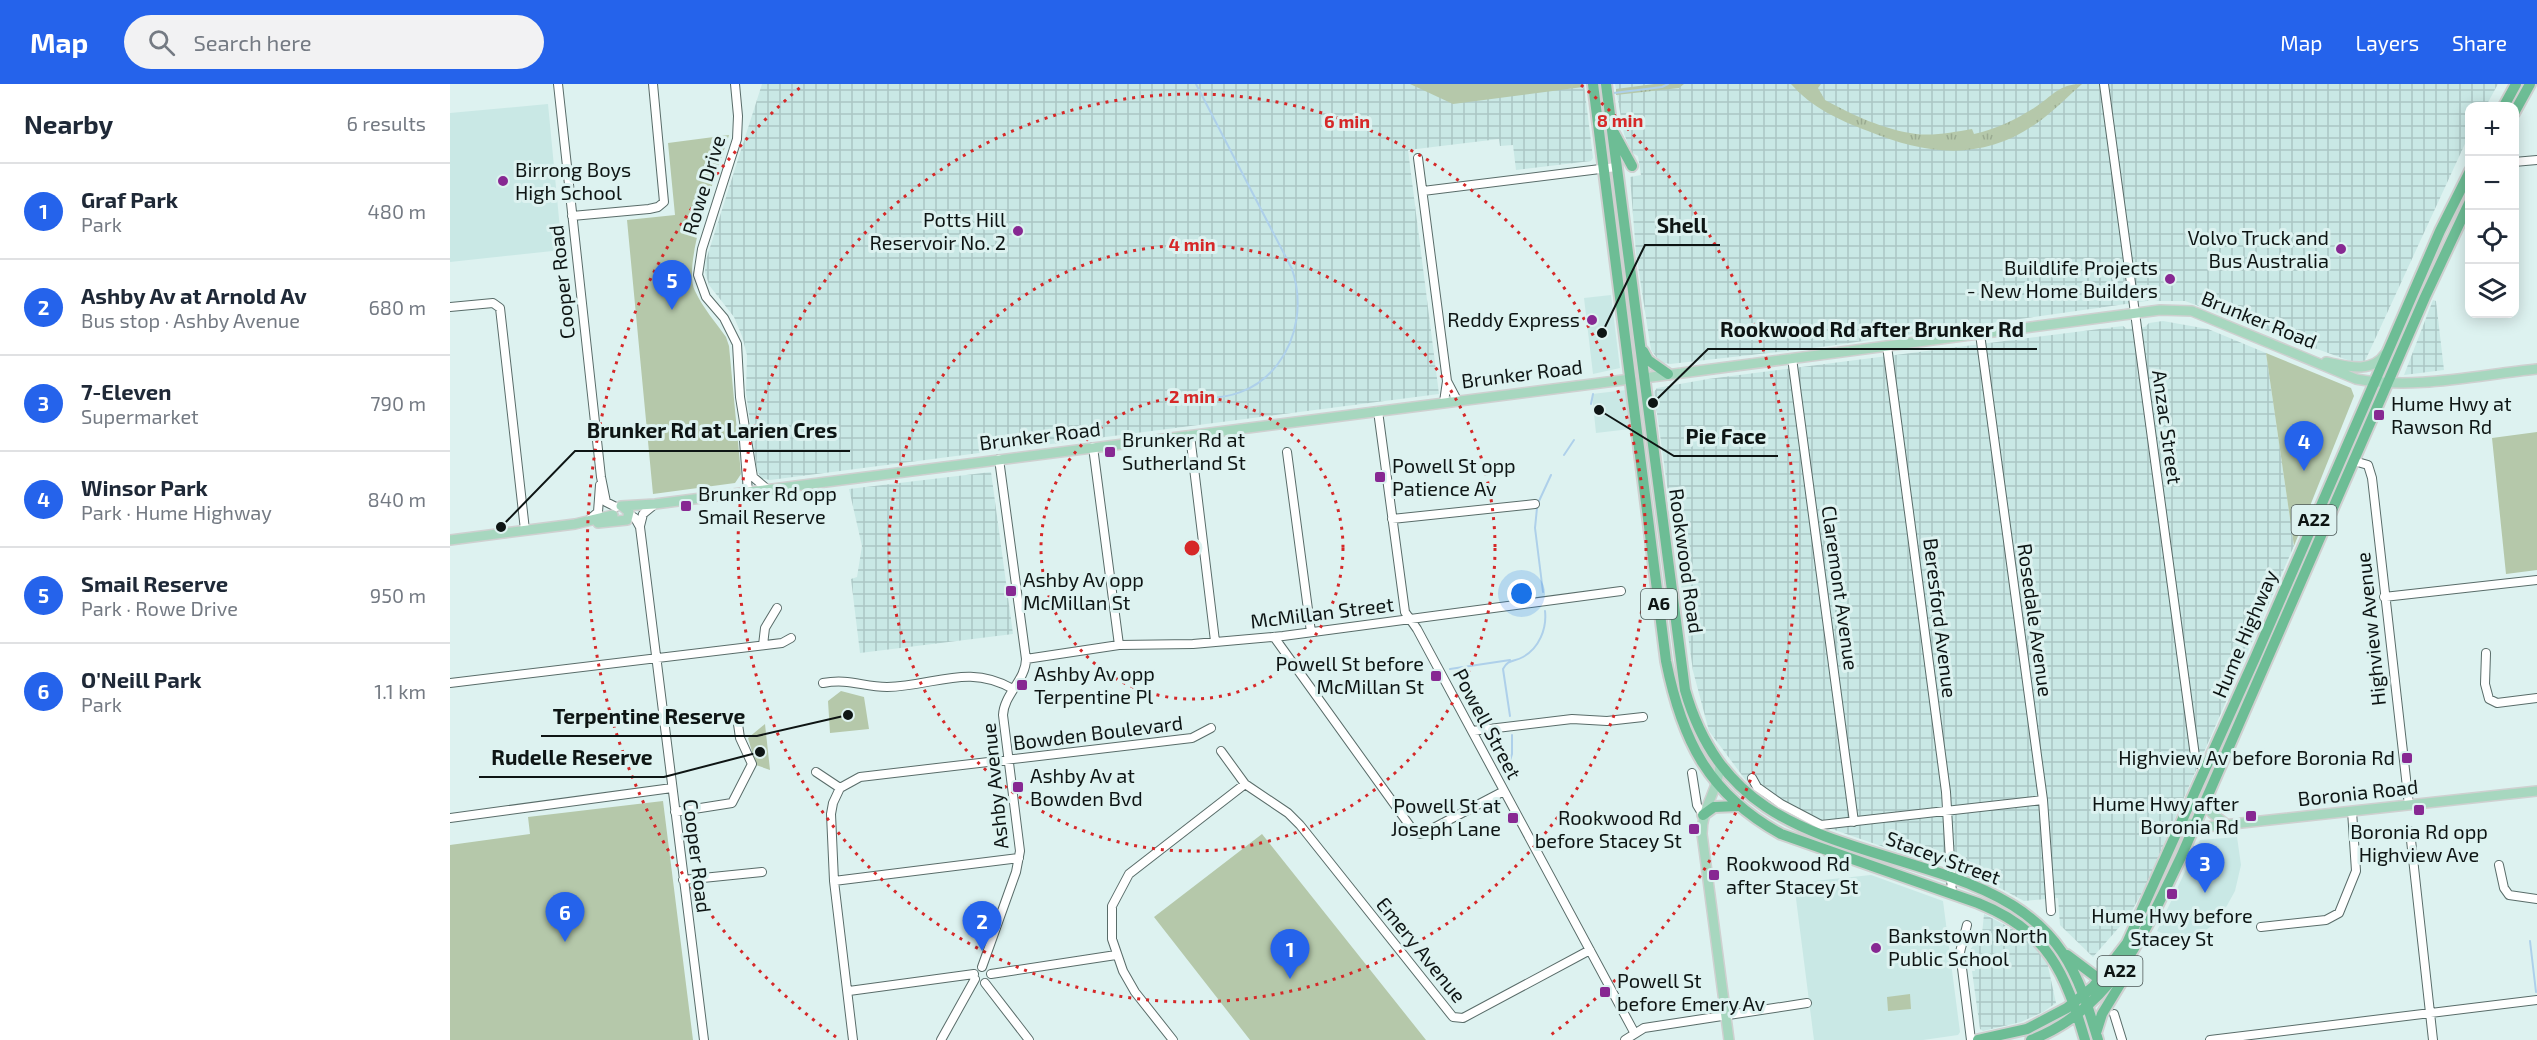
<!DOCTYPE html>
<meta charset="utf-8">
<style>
body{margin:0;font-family:"Exo 2",sans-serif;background:#f2f2f3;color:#1f2937}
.controls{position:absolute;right:18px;top:18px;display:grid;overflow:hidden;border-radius:12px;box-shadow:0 3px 15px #0003}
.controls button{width:54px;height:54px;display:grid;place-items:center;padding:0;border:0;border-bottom:2px solid #e0e1e3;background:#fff;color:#1f2937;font:30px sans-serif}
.you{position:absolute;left:1072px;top:510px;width:21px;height:21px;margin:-15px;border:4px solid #fff;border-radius:50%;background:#1a73e8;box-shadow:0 0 0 9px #1a73e833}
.badge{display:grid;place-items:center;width:39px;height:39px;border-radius:50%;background:#2563eb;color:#fff;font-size:20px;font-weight:700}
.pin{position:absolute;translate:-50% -50px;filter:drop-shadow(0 2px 3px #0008)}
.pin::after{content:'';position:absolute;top:32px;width:21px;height:18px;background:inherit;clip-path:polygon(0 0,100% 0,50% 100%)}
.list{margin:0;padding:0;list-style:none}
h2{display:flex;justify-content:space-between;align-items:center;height:78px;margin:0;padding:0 24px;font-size:26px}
h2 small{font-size:20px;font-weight:400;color:#747a83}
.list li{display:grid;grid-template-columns:39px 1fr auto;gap:18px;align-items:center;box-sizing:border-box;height:96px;padding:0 24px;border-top:2px solid #e0e1e3}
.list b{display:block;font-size:22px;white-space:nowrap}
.list p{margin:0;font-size:20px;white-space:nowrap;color:#747a83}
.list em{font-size:20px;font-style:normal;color:#747a83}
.icon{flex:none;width:33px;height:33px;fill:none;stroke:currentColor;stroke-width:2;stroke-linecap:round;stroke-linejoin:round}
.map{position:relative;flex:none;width:2087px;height:956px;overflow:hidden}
header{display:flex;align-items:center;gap:36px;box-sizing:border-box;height:84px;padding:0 30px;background:#2563eb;color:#fff}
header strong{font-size:28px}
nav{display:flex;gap:33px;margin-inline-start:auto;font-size:21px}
.search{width:420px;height:54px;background:#f2f2f3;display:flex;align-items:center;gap:15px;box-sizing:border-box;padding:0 21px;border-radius:33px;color:#747a83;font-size:22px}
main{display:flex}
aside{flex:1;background:#fff}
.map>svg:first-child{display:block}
.built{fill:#c9e8e5}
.industrial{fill:url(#industrial-grid)}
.grass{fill:url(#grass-tufts)}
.green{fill:#b5c8aa}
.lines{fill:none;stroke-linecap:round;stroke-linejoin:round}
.stream{stroke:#aed0ea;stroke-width:2}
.minor-casing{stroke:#596c69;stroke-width:10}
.major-casing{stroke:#cfd0d0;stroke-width:12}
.highway-casing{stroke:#cfd0d0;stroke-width:14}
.minor{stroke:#fff;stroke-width:8}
.major{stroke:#a7d7bf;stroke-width:9}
.highway{stroke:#6dbd95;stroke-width:10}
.ring{fill:none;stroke:#d62828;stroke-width:3;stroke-dasharray:3 6}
.poi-dot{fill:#872892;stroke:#ddf2f0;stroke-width:2}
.labels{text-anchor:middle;stroke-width:6;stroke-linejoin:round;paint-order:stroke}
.shield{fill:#ddf2f0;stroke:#4c5756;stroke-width:1.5}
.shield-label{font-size:18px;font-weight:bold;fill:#0e1514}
.poi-label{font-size:20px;fill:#0e1514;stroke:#ddf2f0;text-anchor:start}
.street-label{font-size:20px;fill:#0e1514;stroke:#ddf2f0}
.centre{fill:#d62828;stroke:#ddf2f0;stroke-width:3}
.ring-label{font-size:18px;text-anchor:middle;font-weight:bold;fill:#d62828;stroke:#ddf2f0;stroke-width:6;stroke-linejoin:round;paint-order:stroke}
.leader{fill:none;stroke:#0e1514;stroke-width:2}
.callout-dot{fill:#0e1514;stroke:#ddf2f0;stroke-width:2}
.callout-label{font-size:21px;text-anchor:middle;font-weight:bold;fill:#0e1514;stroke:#ddf2f0;stroke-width:6;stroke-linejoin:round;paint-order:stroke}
</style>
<header>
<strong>Map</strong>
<div class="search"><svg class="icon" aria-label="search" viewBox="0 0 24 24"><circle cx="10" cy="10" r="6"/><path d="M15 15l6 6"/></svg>Search here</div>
<nav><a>Map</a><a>Layers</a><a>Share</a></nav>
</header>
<main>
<aside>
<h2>Nearby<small>6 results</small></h2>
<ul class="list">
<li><span class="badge">1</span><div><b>Graf Park</b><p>Park</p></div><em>480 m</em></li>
<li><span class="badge">2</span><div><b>Ashby Av at Arnold Av</b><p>Bus stop · Ashby Avenue</p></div><em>680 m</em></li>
<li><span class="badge">3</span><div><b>7-Eleven</b><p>Supermarket</p></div><em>790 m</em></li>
<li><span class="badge">4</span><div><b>Winsor Park</b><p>Park · Hume Highway</p></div><em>840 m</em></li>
<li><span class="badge">5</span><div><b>Smail Reserve</b><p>Park · Rowe Drive</p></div><em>950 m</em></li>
<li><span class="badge">6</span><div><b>O'Neill Park</b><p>Park</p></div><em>1.1 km</em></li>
</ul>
</aside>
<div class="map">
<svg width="2087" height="956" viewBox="0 0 2087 956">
<defs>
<pattern id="industrial-grid" width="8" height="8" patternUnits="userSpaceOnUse" patternTransform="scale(1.5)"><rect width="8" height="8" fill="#c9e8e5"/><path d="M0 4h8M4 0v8" fill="none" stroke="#abc6c4"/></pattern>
<pattern id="grass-tufts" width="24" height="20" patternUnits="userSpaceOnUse" patternTransform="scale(1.5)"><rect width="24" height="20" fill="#b5c8aa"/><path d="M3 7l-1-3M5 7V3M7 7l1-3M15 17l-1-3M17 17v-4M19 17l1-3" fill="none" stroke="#9aab91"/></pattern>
</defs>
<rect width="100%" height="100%" fill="#ddf2f0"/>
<path class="built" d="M98 20 112 166 0 178V29Z
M1161 211 1170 284 1143 290 1134 214Z
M1176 306 1180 345 1146 349 1142 310Z
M1787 753 1791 781 1785 807 1769 836 1752 849 1719 852 1707 847 1750 756Z
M1421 791 1493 817 1510 948 1508 951 1473 956H1364L1344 799Z"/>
<path class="industrial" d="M312 0H1134L1143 74 1141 77 1066 86 1063 61 1050 62 1049 55 958 66 989 310 320 396 311 394 307 386 296 309 297 271 292 252 284 233 259 201 255 188 256 176Z
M1165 0H2048L2036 22H2020L2019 51 1915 277 1903 278 1735 217H1697L1364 264 1220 280 1210 278 1201 266 1186 169 1180 93 1191 91 1188 72 1182 69 1174 50Z
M1983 216 1986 217 1994 286 1954 291Z
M1713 237 1758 245 1816 269 1844 462 1695 803 1679 832 1643 873 1610 841 1608 814 1574 817 1535 796 1510 788 1508 781 1489 776 1483 780 1350 734 1300 702 1259 647 1243 587 1204 308 1207 304 1258 295 1673 242 1677 245 1695 243 1699 239Z
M541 388 563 550 410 569 401 495 407 493 412 462 399 405Z
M1534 830 1568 848 1596 873 1606 919 1593 928 1571 938 1533 947 1530 945 1522 887H1525L1524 882H1521L1519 867 1532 850Z"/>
<path class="grass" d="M1204 0H1234L1229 4 1166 11V5Z
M1341 0H1371L1368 4 1375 16C1402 31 1435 46 1466 50 1485 52 1504 48 1522 45L1524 50C1546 45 1565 36 1584 24 1603 12 1608 0 1632 0 1617 13 1603 28 1587 39 1533 78 1476 71 1418 47 1389 36 1362 24 1341 0Z"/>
<path class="green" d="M960 0H1133V3L1003 20Z
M279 51C269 84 231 179 245 207 253 224 266 239 276 253L279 262 291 390 285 399 203 410 177 136 225 131 218 59Z
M1816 269 1901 304 1904 312 1844 462Z
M2087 348V486L2056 490 2042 354Z
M391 607 414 613 419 645 380 649 378 617Z
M315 640 320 686 306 681 298 654Z
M213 717 243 956H0V761L80 750 78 733Z
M812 750 976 956H800L704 833Z
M1460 910 1461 925 1438 927 1437 913Z"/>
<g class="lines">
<path class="stream" d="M1164 9 1212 3 1218 0
M739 311C815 328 865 254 842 185L746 0
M1141 320 1143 310
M1114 371 1124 356
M1089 417 1101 391
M1087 424 1085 444 1093 508
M1000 585 1060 576
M1060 632 1053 585C1058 575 1064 578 1073 573 1089 564 1097 545 1095 527
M1056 690 1062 670V651
M2080 857 2086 908"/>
<g class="minor-casing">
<path id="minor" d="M108 0 151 393 156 418 166 423
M285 0 288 32 287 55 252 165 248 191 256 213 274 234 287 260 290 313 303 393 317 405
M1654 0 1745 672 1748 679 1756 685
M968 74 997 297 994 318
M2064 78 2087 76
M973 107 1166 83
M122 132 199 125 208 123 214 118 203 0
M0 223 43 219 50 224 75 446
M1530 250 1593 716 1601 827
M1437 262 1496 708 1502 810
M1342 274 1404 738
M997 297 1007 316
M928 327 955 528 967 545 1184 948
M293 344 298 408
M740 351 765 557
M643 363 669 561
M837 368 861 548
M1904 377 1918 381 1922 394 1959 721
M180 431 185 434 190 443 254 956
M140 435 148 428 150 401
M942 435 1085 420
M190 442 193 430 204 421
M1934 513 2087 496
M824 553 965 749 972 750 1054 707
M313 561 315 544 327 524
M2036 569 2035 600 2039 615 2047 619 2087 614
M576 575 669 561 743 560 833 552 1171 507
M0 599 332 559 341 554
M373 599C399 594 413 603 437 603 485 602 518 579 563 605
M1022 647 1122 635 1157 637 1193 633
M771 667 795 700 838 729 850 741 1003 933 1013 934 1140 866
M366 688 390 704
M1242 689 1247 721 1253 731
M1302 694 1307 703 1331 720 1371 741 1593 716
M225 728 282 719 302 680 290 654 288 640
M0 734 222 704
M1960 747 1983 956
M2049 781 2054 804 2059 811 2087 815
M233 796 312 788
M384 797 569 774
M1517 841 1510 868 1521 956
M1811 843 1876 836 1889 829 1906 787 1902 727
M532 883 566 788 570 767 553 631C554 610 576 596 576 575L549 375
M541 890 666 871
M535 899 579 956
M399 907 524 890
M1664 930 1672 956
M403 956 384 797 381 730 383 719 390 704 410 693 742 654 761 644
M491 956 525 895
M723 956 685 908 673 887 662 855V822L679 790 795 700
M1175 956 1194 944 1357 919
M1760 956 2087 916"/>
</g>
<g class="major-casing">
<path id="major" d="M1876 278C1896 282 1922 290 1935 270
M1194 294 1710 226 1742 227 1906 295C1965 306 2027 291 2087 285
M171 422 205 420 1181 295
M148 439 177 436 179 428 172 422
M0 456 125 440 163 431
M1270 682C1268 708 1252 721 1252 750L1279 956
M1758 712 1762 729 1776 740
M1733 738 1755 743 2087 707"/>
</g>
<g class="highway-casing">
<path id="highway" d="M1143 0 1216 577C1232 656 1258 710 1331 750L1528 819C1598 847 1615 888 1635 956
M1156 0 1235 606C1275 745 1383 752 1501 793 1544 808 1586 829 1612 868 1630 895 1639 926 1648 956
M2054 22 2066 0
M2064 29 2080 0
M1164 49 1182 82
M1193 267 1198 276 1218 290
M1253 731 1264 723 1288 722
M1617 871 1649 895
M1646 949 1652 930 1680 884
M1528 956 1577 945 1617 924 1643 903 1677 859 1805 574 1990 147 2020 87
M1581 956C1664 924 1695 847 1731 773L1975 213 2020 117"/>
</g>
<use href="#minor" class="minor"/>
<use href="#major" class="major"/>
<use href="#highway" class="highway"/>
</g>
<g class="ring">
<circle cx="742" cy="464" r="151"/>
<circle cx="742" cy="464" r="303"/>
<circle cx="742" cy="464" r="454"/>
<path d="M386 953A605 605 0 0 1 353 1M1131 1A605 605 0 0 1 1098 953"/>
</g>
<g class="poi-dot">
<circle cx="53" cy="97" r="6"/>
<circle cx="568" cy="147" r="6"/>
<circle cx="1891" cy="165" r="6"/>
<circle cx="1720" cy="195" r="6"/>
<circle cx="1142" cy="236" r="6"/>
<rect x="1923" y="325" width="12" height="12" rx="3"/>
<rect x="654" y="362" width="12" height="12" rx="3"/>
<rect x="924" y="387" width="12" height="12" rx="3"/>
<rect x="230" y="416" width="12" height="12" rx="3"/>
<rect x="555" y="501" width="12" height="12" rx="3"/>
<rect x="980" y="586" width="12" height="12" rx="3"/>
<rect x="566" y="595" width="12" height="12" rx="3"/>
<rect x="1951" y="668" width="12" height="12" rx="3"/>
<rect x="562" y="697" width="12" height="12" rx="3"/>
<rect x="1963" y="720" width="12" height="12" rx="3"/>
<rect x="1795" y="726" width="12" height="12" rx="3"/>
<rect x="1057" y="728" width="12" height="12" rx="3"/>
<rect x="1238" y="739" width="12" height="12" rx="3"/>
<rect x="1258" y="785" width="12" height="12" rx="3"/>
<rect x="1716" y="804" width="12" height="12" rx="3"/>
<circle cx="1426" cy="864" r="6"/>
<rect x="1149" y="902" width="12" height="12" rx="3"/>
</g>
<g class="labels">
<g class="shield">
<rect x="1841.5" y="421" width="45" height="30" rx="4.5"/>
<rect x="1191" y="505" width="36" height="30" rx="4.5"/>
<rect x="1647.5" y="872" width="45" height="30" rx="4.5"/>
</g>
<g class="shield-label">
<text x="1864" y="442">A22</text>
<text x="1209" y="526">A6</text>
<text x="1670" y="893">A22</text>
</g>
<g class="poi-label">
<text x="65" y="93">Birrong Boys<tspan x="65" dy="23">High School</tspan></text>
<text x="556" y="143" text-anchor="end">Potts Hill<tspan x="556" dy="23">Reservoir No. 2</tspan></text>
<text x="1879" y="161" text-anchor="end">Volvo Truck and<tspan x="1879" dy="23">Bus Australia</tspan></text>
<text x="1708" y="191" text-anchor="end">Buildlife Projects<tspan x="1708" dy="23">- New Home Builders</tspan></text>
<text x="1130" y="243" text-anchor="end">Reddy Express</text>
<text x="1941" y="327">Hume Hwy at<tspan x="1941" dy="23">Rawson Rd</tspan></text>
<text x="672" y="363">Brunker Rd at<tspan x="672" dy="23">Sutherland St</tspan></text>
<text x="942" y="389">Powell St opp<tspan x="942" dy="23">Patience Av</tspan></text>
<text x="248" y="417">Brunker Rd opp<tspan x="248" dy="23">Smail Reserve</tspan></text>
<text x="573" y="503">Ashby Av opp<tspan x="573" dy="23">McMillan St</tspan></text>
<text x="974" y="587" text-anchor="end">Powell St before<tspan x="974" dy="23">McMillan St</tspan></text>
<text x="584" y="597">Ashby Av opp<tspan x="584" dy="23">Terpentine Pl</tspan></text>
<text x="1945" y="681" text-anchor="end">Highview Av before Boronia Rd</text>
<text x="580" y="699">Ashby Av at<tspan x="580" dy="23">Bowden Bvd</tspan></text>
<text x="1789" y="727" text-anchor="end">Hume Hwy after<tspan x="1789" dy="23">Boronia Rd</tspan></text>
<text x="1051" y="729" text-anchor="end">Powell St at<tspan x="1051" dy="23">Joseph Lane</tspan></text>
<text x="1232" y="741" text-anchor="end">Rookwood Rd<tspan x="1232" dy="23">before Stacey St</tspan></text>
<text x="1969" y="755" text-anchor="middle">Boronia Rd opp<tspan x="1969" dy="23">Highview Ave</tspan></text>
<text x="1276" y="787">Rookwood Rd<tspan x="1276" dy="23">after Stacey St</tspan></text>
<text x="1722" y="839" text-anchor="middle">Hume Hwy before<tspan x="1722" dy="23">Stacey St</tspan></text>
<text x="1438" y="859">Bankstown North<tspan x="1438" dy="23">Public School</tspan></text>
<text x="1167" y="904">Powell St<tspan x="1167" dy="23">before Emery Av</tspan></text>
</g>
<g class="street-label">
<text transform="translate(254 101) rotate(-73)" y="7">Rowe Drive</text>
<text transform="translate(112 198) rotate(-96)" y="7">Cooper Road</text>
<text transform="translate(1809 236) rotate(22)" y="7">Brunker Road</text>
<text transform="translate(1072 290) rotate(-7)" y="7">Brunker Road</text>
<text transform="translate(1717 343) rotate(82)" y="7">Anzac Street</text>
<text transform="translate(590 352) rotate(-7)" y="7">Brunker Road</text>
<text transform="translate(1236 477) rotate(82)" y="7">Rookwood Road</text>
<text transform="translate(1390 504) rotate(82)" y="7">Claremont Avenue</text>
<text transform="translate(872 529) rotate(-7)" y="7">McMillan Street</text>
<text transform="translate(1490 534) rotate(83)" y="7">Beresford Avenue</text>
<text transform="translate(1585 536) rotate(82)" y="7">Rosedale Avenue</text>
<text transform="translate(1921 545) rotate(-96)" y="7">Highview Avenue</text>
<text transform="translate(1795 550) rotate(-67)" y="7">Hume Highway</text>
<text transform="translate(1037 640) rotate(62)" y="7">Powell Street</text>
<text transform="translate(648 649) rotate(-7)" y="7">Bowden Boulevard</text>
<text transform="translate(545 702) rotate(-96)" y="7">Ashby Avenue</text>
<text transform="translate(1908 709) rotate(-6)" y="7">Boronia Road</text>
<text transform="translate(247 772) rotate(83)" y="7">Cooper Road</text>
<text transform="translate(1493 774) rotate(20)" y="7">Stacey Street</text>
<text transform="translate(971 866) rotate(51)" y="7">Emery Avenue</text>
</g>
</g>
<circle cx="742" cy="464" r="9" class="centre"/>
<g class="ring-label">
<text x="1170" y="43">8 min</text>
<text x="897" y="44">6 min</text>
<text x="742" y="167">4 min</text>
<text x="742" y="319">2 min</text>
</g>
<path class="leader" d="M1152 249L1195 161H1270M1203 319L1258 265H1587M51 443L125 367H400M1149 326L1224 372H1328M398 631L307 652H91M310 668L214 693H29"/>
<g class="callout-dot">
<circle cx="1152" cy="249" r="6"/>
<circle cx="1203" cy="319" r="6"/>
<circle cx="51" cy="443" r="6"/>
<circle cx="1149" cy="326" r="6"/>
<circle cx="398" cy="631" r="6"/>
<circle cx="310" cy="668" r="6"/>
</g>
<g class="callout-label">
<text x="1232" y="149">Shell</text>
<text x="1422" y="253">Rookwood Rd after Brunker Rd</text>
<text x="262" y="354">Brunker Rd at Larien Cres</text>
<text x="1276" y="360">Pie Face</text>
<text x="199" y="640">Terpentine Reserve</text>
<text x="122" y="681">Rudelle Reserve</text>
</g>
</svg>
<div class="controls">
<button>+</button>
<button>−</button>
<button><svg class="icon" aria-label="locate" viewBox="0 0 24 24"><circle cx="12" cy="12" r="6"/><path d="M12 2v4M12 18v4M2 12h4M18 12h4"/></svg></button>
<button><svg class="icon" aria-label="layers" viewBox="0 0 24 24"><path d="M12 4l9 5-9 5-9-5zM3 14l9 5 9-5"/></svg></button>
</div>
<div class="you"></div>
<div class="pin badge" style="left:840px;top:895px">1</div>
<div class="pin badge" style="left:532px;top:867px">2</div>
<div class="pin badge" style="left:1755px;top:809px">3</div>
<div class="pin badge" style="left:1854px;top:387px">4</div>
<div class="pin badge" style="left:222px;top:226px">5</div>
<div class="pin badge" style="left:115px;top:858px">6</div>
</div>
</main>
